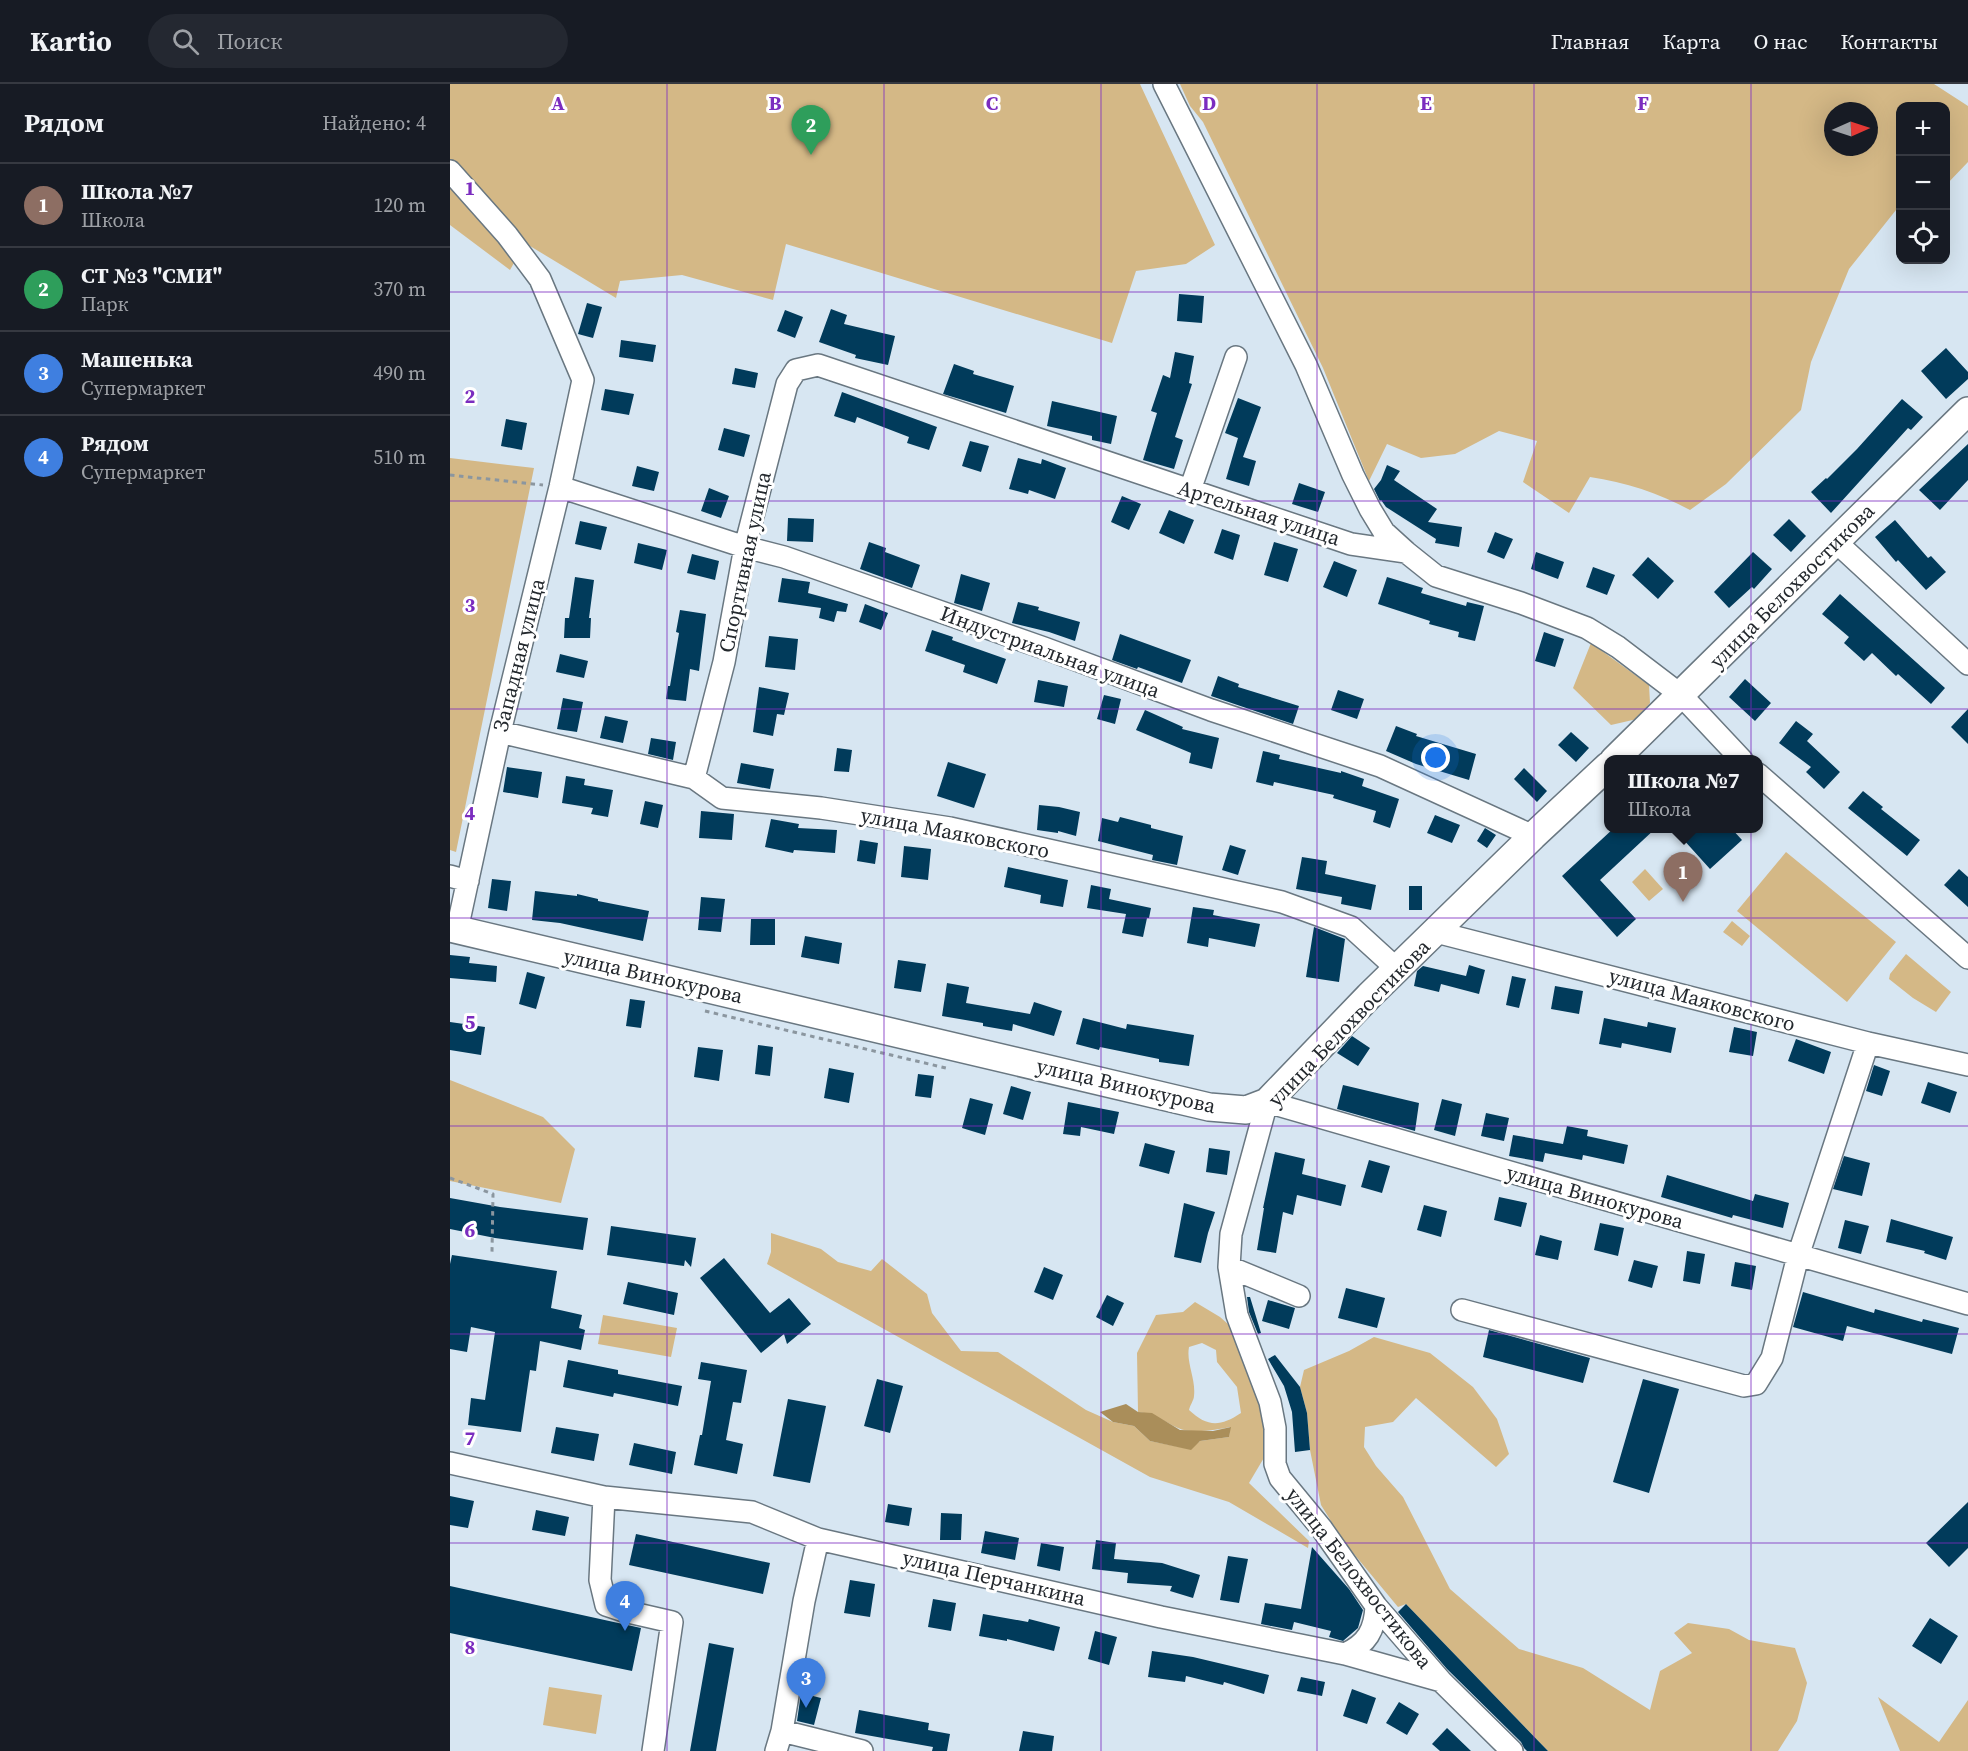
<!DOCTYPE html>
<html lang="ru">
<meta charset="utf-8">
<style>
body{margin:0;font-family:"Source Serif 4",serif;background:#242831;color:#f1f3f6}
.controls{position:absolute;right:18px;top:18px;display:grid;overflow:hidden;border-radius:12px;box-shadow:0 6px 24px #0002}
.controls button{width:54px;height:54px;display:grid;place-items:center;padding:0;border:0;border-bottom:2px solid #363941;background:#171b24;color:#f1f3f6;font:30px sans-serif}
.compass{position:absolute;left:1374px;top:18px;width:54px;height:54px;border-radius:50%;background:#171b24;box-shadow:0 6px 24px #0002;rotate:87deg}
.you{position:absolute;left:986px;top:674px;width:21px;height:21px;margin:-15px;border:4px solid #fff;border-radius:50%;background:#1a73e8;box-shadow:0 0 0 9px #1a73e833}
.badge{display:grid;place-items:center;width:39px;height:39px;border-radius:50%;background:#8c6507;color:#fff;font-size:20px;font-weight:700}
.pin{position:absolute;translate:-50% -50px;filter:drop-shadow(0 2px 3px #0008)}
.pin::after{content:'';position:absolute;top:32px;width:21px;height:18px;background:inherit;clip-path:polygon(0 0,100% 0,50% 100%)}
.popup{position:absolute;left:1154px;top:671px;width:159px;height:78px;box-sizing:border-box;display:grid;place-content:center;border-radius:12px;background:#171b24;filter:drop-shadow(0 2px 4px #0005);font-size:20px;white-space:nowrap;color:#9ea1a6}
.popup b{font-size:22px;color:#f1f3f6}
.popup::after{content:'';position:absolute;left:50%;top:100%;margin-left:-12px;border:12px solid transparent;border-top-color:#171b24}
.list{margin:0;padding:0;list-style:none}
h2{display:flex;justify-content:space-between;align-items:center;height:78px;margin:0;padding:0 24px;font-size:26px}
h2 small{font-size:20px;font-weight:400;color:#9ea1a6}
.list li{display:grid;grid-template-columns:39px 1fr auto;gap:18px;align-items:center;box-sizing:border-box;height:84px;padding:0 24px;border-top:2px solid #363941}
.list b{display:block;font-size:22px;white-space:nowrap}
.list p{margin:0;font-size:20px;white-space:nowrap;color:#9ea1a6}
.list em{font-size:20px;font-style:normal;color:#9ea1a6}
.icon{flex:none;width:33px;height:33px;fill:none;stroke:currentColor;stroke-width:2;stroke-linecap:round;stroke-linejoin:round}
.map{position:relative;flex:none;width:1518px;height:1667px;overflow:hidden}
header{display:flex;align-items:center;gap:36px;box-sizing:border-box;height:84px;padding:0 30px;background:#171b24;border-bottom:2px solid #363941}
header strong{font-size:28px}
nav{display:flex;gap:33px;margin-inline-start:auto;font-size:21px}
.search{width:420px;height:54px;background:#242831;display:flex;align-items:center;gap:15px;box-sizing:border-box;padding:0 21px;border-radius:33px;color:#9ea1a6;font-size:22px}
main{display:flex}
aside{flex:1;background:#171b24}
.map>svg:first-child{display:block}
.green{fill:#d4b886;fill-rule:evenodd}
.water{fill:#aa8e5a}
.building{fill:#013b5b}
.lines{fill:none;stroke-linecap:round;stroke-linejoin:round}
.minor-casing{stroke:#697781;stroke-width:24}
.major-casing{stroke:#697781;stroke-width:30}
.path{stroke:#8b969f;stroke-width:3;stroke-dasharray:4.5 4.5;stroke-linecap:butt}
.minor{stroke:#fff;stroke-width:21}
.major{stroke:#fff;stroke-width:27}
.grid{fill:none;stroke:#7b2cbf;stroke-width:1.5;stroke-opacity:0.55}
.labels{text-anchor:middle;stroke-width:6;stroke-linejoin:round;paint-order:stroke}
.street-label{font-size:21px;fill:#23282d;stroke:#fff}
.grid-label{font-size:20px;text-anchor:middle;font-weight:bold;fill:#7b2cbf;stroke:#fff;stroke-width:6;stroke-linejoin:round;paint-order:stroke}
</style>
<header>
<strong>Kartio</strong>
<div class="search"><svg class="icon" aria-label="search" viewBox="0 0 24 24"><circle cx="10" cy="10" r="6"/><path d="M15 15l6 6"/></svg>Поиск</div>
<nav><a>Главная</a><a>Карта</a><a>О нас</a><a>Контакты</a></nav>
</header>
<main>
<aside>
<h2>Рядом<small>Найдено: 4</small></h2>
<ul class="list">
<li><span class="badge" style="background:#8d6e63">1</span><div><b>Школа №7</b><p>Школа</p></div><em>120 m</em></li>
<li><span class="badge" style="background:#2e9e5b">2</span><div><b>СТ №3 &quot;СМИ&quot;</b><p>Парк</p></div><em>370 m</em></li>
<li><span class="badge" style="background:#3f7fe0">3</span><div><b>Машенька</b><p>Супермаркет</p></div><em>490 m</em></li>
<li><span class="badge" style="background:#3f7fe0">4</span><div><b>Рядом</b><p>Супермаркет</p></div><em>510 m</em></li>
</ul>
</aside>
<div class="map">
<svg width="1518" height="1667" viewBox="0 0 1518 1667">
<rect width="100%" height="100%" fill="#d7e6f2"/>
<path class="green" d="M0 0H690L765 161 736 180 686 187 662 259 336 160 323 216 232 191 170 197 166 214 75 159 60 186 0 141Z
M730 0H1484L1518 22V78L1496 101V22H1450V121L1399 185 1361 278 1351 326 1276 400 1240 426C1209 409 1175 398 1140 393L1119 429 1073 398 1087 357 1049 347 1005 370 971 374 937 360 919 397 873 284 753 38 740 22ZM1383 27H1419V63H1383Z
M0 374 84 384 6 768 0 766Z
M1141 559 1199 601 1200 619 1187 635 1161 641 1123 604Z
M1336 768 1446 858 1397 918 1287 827Z
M1195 785 1213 805 1199 817 1182 798Z
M1282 837 1300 852 1292 862 1273 848Z
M1456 870 1501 908 1486 928 1463 914 1439 895 1440 890Z
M0 996 93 1033 125 1065 111 1119 0 1097Z
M321 1149 371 1165 388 1178 421 1187 432 1175 477 1210 482 1229 511 1267 548 1268 636 1326 663 1338 684 1342 700 1357 740 1365 750 1357 779 1353 780 1343C767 1346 740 1350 728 1344 713 1337 706 1330 688 1328L687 1269 706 1231 733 1228 745 1218 770 1233 787 1248 816 1330 818 1367 799 1399 859 1457 858 1464 779 1418 700 1393 317 1180 321 1168ZM752 1259 766 1266 767 1278 787 1303 791 1329C770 1343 757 1343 739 1326 740 1321 744 1316 744 1312 746 1295 736 1279 739 1263Z
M153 1231 227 1244 221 1273 148 1260Z
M924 1253 980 1269 1023 1303 1047 1335 1059 1370 1046 1383 966 1314 943 1338 915 1343 914 1363 926 1382 953 1413 1000 1505 1069 1565 1133 1584 1200 1626 1210 1587 1242 1569 1224 1549 1238 1539 1279 1545 1299 1556 1345 1564 1357 1599 1347 1637 1328 1667H1098L956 1520 948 1523 894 1458 871 1421 860 1366 857 1329 850 1303 854 1286 899 1267Z
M99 1603 152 1611 146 1650 93 1641Z
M1428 1613 1489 1658 1518 1616V1667H1450Z"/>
<path class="water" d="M676 1320 688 1328 702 1329 730 1346 763 1347 781 1343 779 1353 750 1357 741 1366 700 1357 684 1342 663 1338 650 1328Z"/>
<path class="building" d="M729 210 754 212 752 239 727 237Z
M137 219 152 223 143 254 128 250Z
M381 225 397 231 394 240 445 252 438 281 405 274 406 271 369 258Z
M335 226 353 233 345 254 327 247Z
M171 256 206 261 203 278 169 273Z
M1496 264 1518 288V295L1496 315 1471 287Z
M725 268 744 272 739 299 742 300 725 353 733 356 724 385 693 376 707 329 701 327 713 291 720 294Z
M504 280 524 287 523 290 564 302 556 329 493 310Z
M285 284 308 289 305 304 282 300Z
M155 305 184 310 179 331 151 326Z
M392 308 487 343 479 366 457 359 459 353 407 333 405 339 384 332Z
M788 314 811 323 793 373 806 377 799 402 776 395 788 354 775 349Z
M1452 315 1473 333 1461 346 1458 344 1381 429 1361 408 1376 394 1377 395 1407 365Z
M602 317 667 332 661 360 642 356V352L597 342Z
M56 335 77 339 72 366 51 362Z
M274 344 300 351 294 373 268 366Z
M520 357 539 362 531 388 512 382Z
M1518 360V396L1490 426 1469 406Z
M568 374 591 380 592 375 616 384 605 415 579 406 578 410 559 405Z
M937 381 950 387 944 396 987 425 978 438 1012 443 1009 463 985 459 986 455 936 423 931 416 930 417 924 405 931 396Z
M187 382 209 388 204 407 182 402Z
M849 399 875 408 868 428 842 420Z
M259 404 279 412 271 434 251 427Z
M672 412 691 420 679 446 661 438Z
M719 426 744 436 734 460 709 449Z
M338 434 364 435 363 458 337 457Z
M1339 435 1356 452 1341 468 1323 451Z
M1445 436 1478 474 1481 472 1496 488 1476 506 1448 476 1446 478 1425 453Z
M130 437 157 443 151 466 125 460Z
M772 445 790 451 783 476 764 469Z
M1045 448 1063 455 1054 475 1037 468Z
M419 458 436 464 435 468 470 481 462 504 410 485Z
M824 458 848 465 838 498 814 491Z
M188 459 217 466 212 486 184 479Z
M1086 468 1114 478 1108 495 1081 485Z
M1303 468 1322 485 1304 505 1302 503 1279 524 1264 508Z
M242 470 269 477 265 496 237 489Z
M1198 473 1224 497 1208 515 1182 491Z
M884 477 907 486 897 513 873 503Z
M1143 483 1165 491 1157 511 1136 503Z
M511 490 540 499 532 527 504 519Z
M125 493 144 496 139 534H141L140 554H114L115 534H119Z
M937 493 973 504 971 509 1016 522 1017 518 1034 522 1025 557 1008 553 1009 548 979 540 980 537 928 520Z
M332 494 360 498 358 509 398 520 396 528 387 527 384 538 369 534 371 524 328 518Z
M1390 510 1495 604 1481 620 1448 590 1446 592 1422 569 1414 577 1394 559 1399 553 1372 530Z
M568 518 589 523 588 526 630 538 625 557 599 548 562 539Z
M415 520 438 529 431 546 409 538Z
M230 526 256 530 249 587 240 585 236 617 216 615 218 602H220L229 549 226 548Z
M482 546 503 553 502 556 556 575 547 600 513 588 515 581 475 567Z
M1094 548 1114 555 1105 583 1085 577Z
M670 550 741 576 732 599 688 583 687 585 662 576Z
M319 552 348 555 345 586 315 583Z
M110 570 138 577 134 594 106 588Z
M768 592 789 600 788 603 849 622 843 640 761 612Z
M1295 595 1321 619 1305 637 1279 613Z
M588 596 618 602 614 623 584 618Z
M309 603 339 609 334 631 327 630 323 652 303 648Z
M888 606 914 615 907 635 881 626Z
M654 611 671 615 665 640 647 635Z
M113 614 133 618 127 648 107 645Z
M1518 625V660L1501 643Z
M695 626 733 643 732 645 769 654 762 685 739 679 741 669 686 646Z
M155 632 178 637 173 659 150 654Z
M1346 637 1363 650 1357 657 1390 688 1374 705 1356 688 1361 683 1329 659Z
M946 642 967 650 966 652 1026 670 1019 696 966 680 936 667Z
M1121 648 1139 664 1126 678 1108 661Z
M201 654 226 658 223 676 198 670Z
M387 664 402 666 399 688 384 687Z
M813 667 830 671 829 675 891 689V687L914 695 912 702 949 715 940 744 923 738 926 727 883 714 884 711 824 698 823 702 806 698Z
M498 678 536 690 524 724 487 712Z
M291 679 324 685 320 705 287 699Z
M57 683 92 688 88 714 53 708Z
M1074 684 1097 707 1087 718 1064 695Z
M116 692 135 695 134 701 163 706 158 733 141 730 143 724 112 719Z
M1413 707 1433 723 1431 725 1470 756 1457 772 1398 724Z
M195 717 213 721 208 744 190 740Z
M589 721 609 723 630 728 626 752 608 747V749L587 746Z
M251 727 284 730 282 756 249 754Z
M985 731 1010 741 1002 759 977 749Z
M670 733 701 741V744L733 752 727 781 702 776 703 771 648 757 652 734 668 738Z
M321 735 349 740 348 744 387 746 385 769 344 766 343 769 315 763Z
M1035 744 1046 751 1037 764 1027 757Z
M1164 744H1206L1150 796 1186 835 1167 853 1112 792Z
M1223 744H1281L1292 756 1260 785Z
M410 756 428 759 425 780 407 777Z
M780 761 796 766 788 791 772 786Z
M454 762 481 765 478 796 451 793Z
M852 773 877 777 875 790 926 801 921 826 891 820 892 813 846 805Z
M558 783 618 796 613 823 590 819 591 811 554 803Z
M1509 785 1518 793V823L1494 801Z
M42 795 61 797 57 827 38 824Z
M641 801 661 805 659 815 701 824 699 834H697L693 853 672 849 676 830 637 824Z
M959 802H972V826H959Z
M85 807 127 812V810L148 815V817L199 827 193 857 110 839 82 836Z
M251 813 275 815 271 848 248 846Z
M743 823 764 826 763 831 810 840 805 863 759 854 758 863 737 859Z
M301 835H325V861H300Z
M864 843 895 855 889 898 856 893Z
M355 852 392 859 389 880 351 873Z
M0 871 20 873 19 879 47 882 46 898 0 894Z
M448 876 476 880 471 908 444 904Z
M1019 881 1035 886 1029 910 991 900 989 908 964 902 967 887 973 882 1016 892Z
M77 888 95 893 86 925 69 920Z
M1062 892 1076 895 1069 924 1056 921Z
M497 899 519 903 516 919 580 930 584 918 612 927 604 952 563 940 562 947 533 942V939L492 932Z
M1105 902 1133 907 1129 930 1101 925Z
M180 915 195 917 191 944 176 942Z
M633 934 676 945 677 940 744 951 739 982 709 978V975L650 963 649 966 626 960Z
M1154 934 1197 943 1198 938 1226 944 1221 969 1172 959 1171 964 1149 960Z
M0 938 35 943 31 971 0 966Z
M1284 943 1307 948 1303 972 1279 968Z
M902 952 920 964 908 982 887 969Z
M1346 955 1381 968 1374 990 1338 977Z
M308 961 323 963 320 992 305 990Z
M248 963 273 966 269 997 244 993Z
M1424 981 1440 987 1432 1012 1416 1007Z
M379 984 404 989 399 1019 374 1014Z
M468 990 484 992 481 1014 465 1012Z
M1478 998 1507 1008 1500 1029 1471 1019Z
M893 1001 969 1019 965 1047 887 1025Z
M561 1002 581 1008 573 1036 553 1030Z
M520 1014 543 1020 535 1051 512 1044Z
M992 1015 1012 1020 1005 1052 984 1046Z
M618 1018 669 1028 664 1050 631 1043 630 1052 613 1050Z
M1036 1029 1059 1034 1054 1057 1031 1052Z
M1117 1042 1138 1046 1137 1052 1178 1061 1174 1080 1133 1071 1132 1076 1095 1069 1093 1078 1059 1072 1063 1051 1113 1060Z
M695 1059 725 1067 719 1090 689 1082Z
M759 1064 780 1067 777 1091 756 1088Z
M825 1068 855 1075 852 1090 896 1101 891 1122 847 1111 843 1131 833 1128 826 1169 807 1166 814 1124H813Z
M1394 1072 1420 1079 1412 1112 1383 1105Z
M919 1076 940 1082 932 1109 911 1103Z
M1217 1091 1303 1117 1305 1110 1339 1119 1333 1144 1283 1131 1282 1134 1211 1113Z
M1049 1113 1077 1119 1071 1143 1044 1136Z
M0 1114 50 1123 138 1134 133 1166 45 1154 0 1145Z
M734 1119 765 1128 758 1149 751 1179 724 1173Z
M974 1121 997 1127 991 1153 967 1146Z
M1441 1135 1503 1153 1496 1176 1474 1169 1475 1167 1436 1158Z
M1395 1136 1419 1142 1411 1170 1388 1164Z
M1150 1139 1174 1144 1168 1172 1144 1166Z
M161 1142 246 1154 241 1183 235 1176 234 1182 157 1171Z
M1090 1151 1112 1157 1108 1176 1085 1171Z
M1237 1167 1255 1170 1250 1200 1233 1197Z
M2 1171 107 1187 101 1224 132 1231 129 1244 135 1246 131 1266 90 1257 86 1287 80 1286 71 1348 18 1341 21 1314 35 1316 45 1248 21 1243 17 1268 0 1265V1180Z
M274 1174 320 1229 339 1214 361 1240 337 1260 334 1250 311 1269 250 1194Z
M1184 1176 1208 1182 1202 1204 1178 1197Z
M1285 1178 1306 1182 1302 1206 1281 1202Z
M594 1183 613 1191 603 1216 584 1208Z
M178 1198 228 1209 224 1231 173 1220Z
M896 1204 935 1214 927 1244 888 1234Z
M1353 1208 1424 1229 1425 1225 1472 1238 1473 1235 1509 1244 1502 1270 1397 1242 1393 1257 1343 1243Z
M657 1211 674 1219 663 1242 646 1233Z
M797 1213H800L811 1249 808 1250 799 1228Z
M818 1216 845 1224 839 1245 812 1237Z
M1039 1246 1140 1274 1133 1299 1033 1273Z
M825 1271 850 1303 857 1329 860 1366 845 1368 842 1328 834 1302 818 1275Z
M118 1276 168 1286V1290L232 1302 228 1322 164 1309 163 1313 113 1303Z
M251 1278 297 1286 291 1319 283 1318 276 1356 293 1360 287 1390 244 1381 250 1351H252L261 1297 248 1295Z
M427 1295 453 1302 440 1349 414 1342Z
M1193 1295 1229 1305 1199 1409 1163 1398Z
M338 1315 376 1322 360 1399 323 1392Z
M106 1343 149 1350 144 1377 101 1369Z
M184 1359 226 1368 222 1390 179 1381Z
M0 1412 24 1417 18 1444 0 1441Z
M1518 1418V1464L1499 1483 1476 1459Z
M438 1420 462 1424 459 1442 435 1438Z
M86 1426 119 1433 115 1452 82 1446Z
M491 1429 512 1430 511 1456H490Z
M535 1447 569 1454 565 1476 531 1469Z
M186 1450 320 1479 313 1510 179 1481Z
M646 1456 666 1459 664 1475 712 1479 750 1491 743 1514 720 1507 722 1502 677 1499 678 1489 642 1485Z
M591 1459 614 1463 610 1487 587 1482Z
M862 1463 899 1505 913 1526 908 1544 893 1557 879 1553 881 1547 844 1538 842 1546 811 1540 815 1519 851 1525Z
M778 1472 798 1475 789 1519 770 1516Z
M400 1496 425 1500 420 1533 394 1529Z
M0 1502 191 1544 182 1587 0 1549Z
M483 1515 506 1519 501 1547 478 1543Z
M956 1520 1098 1667H1077L1074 1664 1071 1658 997 1585 948 1528Z
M533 1530 578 1538 579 1535 610 1543 604 1567 557 1555V1557L529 1552Z
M1480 1534 1508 1552 1491 1580 1462 1562Z
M645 1547 667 1553 659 1581 638 1575Z
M259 1559 284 1564 266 1667H240Z
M702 1567 743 1573 819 1591 814 1610 774 1598 773 1601 736 1592 735 1598 698 1593Z
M851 1593 875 1598 872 1612 847 1607Z
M902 1605 926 1614 917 1640 893 1632Z
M351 1609 371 1614 364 1641 347 1637Z
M949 1618 969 1630 957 1651 936 1639Z
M409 1626 479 1639 478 1646 500 1650 497 1667H482L483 1663 405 1649Z
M997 1644 1021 1667H990L982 1660Z
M573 1647 604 1652 602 1667H569Z"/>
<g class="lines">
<g class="minor-casing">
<path id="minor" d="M714 0 856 281 903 391 920 425 934 448 956 468 986 492 1071 519 1137 544 1168 563 1231 611 1292 676
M0 87 57 151 90 195 133 296 110 403 50 648 7 846
M110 403 295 463 334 473 594 564 761 626 930 682 1083 752
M740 406 786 273
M1386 458 1518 580
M50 648 244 694 272 714 371 724 500 744 832 818 901 843 947 885
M1308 690 1518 874
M244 694 274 578 295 463 337 300 346 286 368 281 901 460 956 468
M0 792 18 797
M986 848 1418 959 1518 981
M779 1183 849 1212
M1012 1226 1294 1302 1306 1300 1322 1274 1348 1172 1418 959
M0 1379 154 1413 302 1428 368 1455 711 1533 895 1570 991 1597 1062 1667
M154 1413 150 1496 156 1521 174 1527 222 1538 203 1667
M895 1570C917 1560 925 1546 926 1522
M991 1597 926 1522 872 1445 830 1394 825 1380V1344L820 1318 787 1231 779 1183 781 1150 817 1018 1518 1220
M332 1647 412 1667
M326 1667 332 1647 354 1517 368 1455"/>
</g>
<g class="major-casing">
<path id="major" d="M1164 676 1518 327
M0 844 759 1023 796 1026 817 1018 919 912 1083 752 1158 682"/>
</g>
<path class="path" d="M0 391 93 401
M255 927 500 985
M0 1094 43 1110 42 1168"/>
<use href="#minor" class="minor"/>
<use href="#major" class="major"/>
</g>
<path class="grid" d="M217 0V1667M434 0V1667M651 0V1667M867 0V1667M1084 0V1667M1301 0V1667M0 208H1518M0 417H1518M0 625H1518M0 834H1518M0 1042H1518M0 1250H1518M0 1459H1518"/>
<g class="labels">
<g class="street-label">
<text transform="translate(809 429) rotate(18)" y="7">Артельная улица</text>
<text transform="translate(295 478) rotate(-78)" y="7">Спортивная улица</text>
<text transform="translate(1342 502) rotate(-45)" y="7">улица Белохвостикова</text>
<text transform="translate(600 568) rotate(20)" y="7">Индустриальная улица</text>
<text transform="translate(69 571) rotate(-76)" y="7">Западная улица</text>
<text transform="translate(505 749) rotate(11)" y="7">улица Маяковского</text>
<text transform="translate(203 892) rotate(13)" y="7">улица Винокурова</text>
<text transform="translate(1252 916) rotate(15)" y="7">улица Маяковского</text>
<text transform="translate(899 939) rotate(-46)" y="7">улица Белохвостикова</text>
<text transform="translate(676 1002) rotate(13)" y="7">улица Винокурова</text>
<text transform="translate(1145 1113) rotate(16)" y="7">улица Винокурова</text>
<text transform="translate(544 1494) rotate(13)" y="7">улица Перчанкина</text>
<text transform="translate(909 1494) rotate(52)" y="7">улица Белохвостикова</text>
</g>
</g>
<g class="grid-label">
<text x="108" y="26">A</text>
<text x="325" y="26">B</text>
<text x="542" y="26">C</text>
<text x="759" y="26">D</text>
<text x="976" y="26">E</text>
<text x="1193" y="26">F</text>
<text x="20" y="111">1</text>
<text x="20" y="319">2</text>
<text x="20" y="528">3</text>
<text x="20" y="736">4</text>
<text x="20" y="945">5</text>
<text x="20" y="1153">6</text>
<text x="20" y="1361">7</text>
<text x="20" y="1570">8</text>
</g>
</svg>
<div class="controls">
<button>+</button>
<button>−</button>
<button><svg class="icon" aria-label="locate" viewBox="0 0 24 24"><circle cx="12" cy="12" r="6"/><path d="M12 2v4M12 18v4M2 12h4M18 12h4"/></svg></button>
</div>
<svg class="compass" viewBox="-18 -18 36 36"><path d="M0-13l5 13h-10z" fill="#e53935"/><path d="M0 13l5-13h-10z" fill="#9ea1a6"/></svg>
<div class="you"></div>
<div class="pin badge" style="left:1233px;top:818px;background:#8d6e63">1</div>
<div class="popup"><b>Школа №7</b>Школа</div>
<div class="pin badge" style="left:361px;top:71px;background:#2e9e5b">2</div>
<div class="pin badge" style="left:356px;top:1624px;background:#3f7fe0">3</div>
<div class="pin badge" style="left:175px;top:1547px;background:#3f7fe0">4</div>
</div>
</main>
